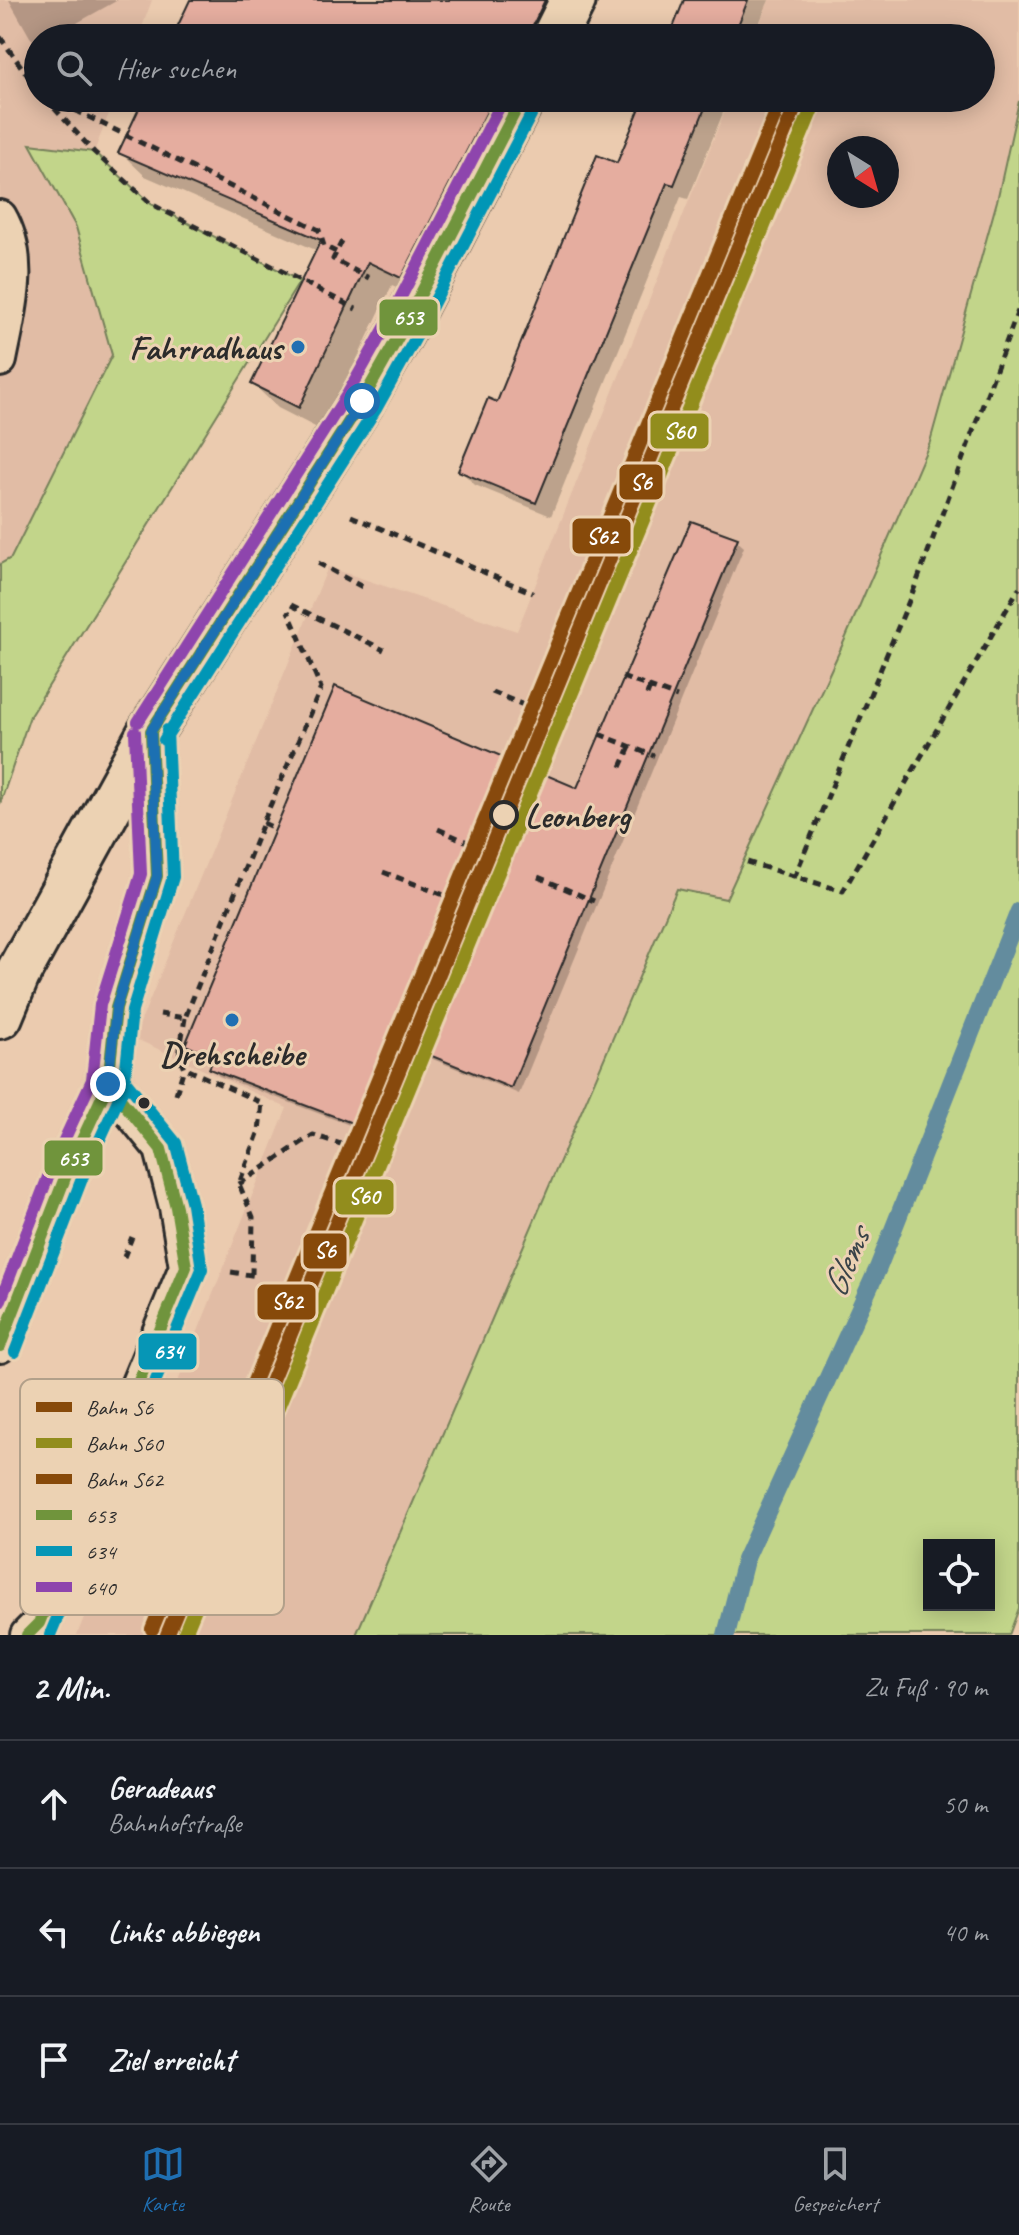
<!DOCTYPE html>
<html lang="de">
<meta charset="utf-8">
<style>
body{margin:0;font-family:Caveat,sans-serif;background:#20242c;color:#f1f3f6}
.controls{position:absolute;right:24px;bottom:24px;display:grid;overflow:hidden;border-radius:0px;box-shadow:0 4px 20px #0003}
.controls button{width:72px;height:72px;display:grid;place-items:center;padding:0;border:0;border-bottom:2px solid #363941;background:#171b24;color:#f1f3f6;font:40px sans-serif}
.compass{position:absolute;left:827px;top:136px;width:72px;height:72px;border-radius:50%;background:#171b24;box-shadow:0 4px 20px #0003;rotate:143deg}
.stop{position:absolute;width:24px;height:24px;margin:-18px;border:6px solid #1f6fb2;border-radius:50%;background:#fff}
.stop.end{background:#1f6fb2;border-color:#fff;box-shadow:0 2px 8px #0008}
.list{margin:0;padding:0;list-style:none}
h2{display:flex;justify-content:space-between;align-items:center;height:104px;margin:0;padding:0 32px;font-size:34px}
h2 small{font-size:26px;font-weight:400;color:#9ea1a6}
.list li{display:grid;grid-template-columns:52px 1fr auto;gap:24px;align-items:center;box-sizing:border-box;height:128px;padding:0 32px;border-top:2px solid #363941}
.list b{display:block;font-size:30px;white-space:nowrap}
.list p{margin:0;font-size:26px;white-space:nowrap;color:#9ea1a6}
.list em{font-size:26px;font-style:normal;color:#9ea1a6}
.icon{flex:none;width:44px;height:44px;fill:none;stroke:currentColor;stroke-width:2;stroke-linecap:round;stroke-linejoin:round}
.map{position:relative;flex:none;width:1019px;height:1635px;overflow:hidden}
.search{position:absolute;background:#171b24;box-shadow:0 4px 20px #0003;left:24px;right:24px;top:24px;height:88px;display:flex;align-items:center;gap:20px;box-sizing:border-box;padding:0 28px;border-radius:44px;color:#9ea1a6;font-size:30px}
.sheet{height:488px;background:#171b24}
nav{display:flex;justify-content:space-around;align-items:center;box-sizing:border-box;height:112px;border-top:2px solid #363941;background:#171b24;font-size:22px;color:#9ea1a6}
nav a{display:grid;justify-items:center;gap:4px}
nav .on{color:#1f6fb2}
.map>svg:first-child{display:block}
.built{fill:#e1bca5;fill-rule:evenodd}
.green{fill:#c2d58a;stroke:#76805a;stroke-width:2;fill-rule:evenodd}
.shadow{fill:#0003}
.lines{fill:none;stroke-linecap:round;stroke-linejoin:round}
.stream{stroke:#638c9e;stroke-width:18}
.building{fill:#e5ad9f;stroke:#2b2b2b;stroke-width:2}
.lane-casing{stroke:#2b2b2b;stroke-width:38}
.secondary-casing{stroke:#2b2b2b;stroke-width:50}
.path{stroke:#2b2b2b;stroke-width:5;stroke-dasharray:8 6;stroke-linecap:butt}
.lane{stroke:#ecd2b3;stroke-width:32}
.secondary{stroke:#ecd2b3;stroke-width:44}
.bus-1-casing{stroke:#ecd2b3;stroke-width:18}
.bus-2-casing{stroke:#ecd2b3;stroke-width:18}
.bus-3-casing{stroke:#ecd2b3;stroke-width:18}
.bus-1{stroke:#70943c;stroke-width:12}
.bus-2{stroke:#0696b6;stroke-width:12}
.bus-3{stroke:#8e44ad;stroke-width:12}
.rail-1-casing{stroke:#ecd2b3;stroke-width:20}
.rail-2-casing{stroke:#ecd2b3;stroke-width:20}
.rail-3-casing{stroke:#ecd2b3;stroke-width:20}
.rail-1{stroke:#874a0a;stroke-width:14}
.rail-2{stroke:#928d1d;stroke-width:14}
.rail-3{stroke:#874a0a;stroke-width:14}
.route{stroke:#1f6fb2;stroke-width:10}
.poi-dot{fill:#1f6fb2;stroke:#ecd2b3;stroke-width:3}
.stop-dot{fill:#ecd2b3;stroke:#2b2b2b;stroke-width:4}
.bus-dot{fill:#2b2b2b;stroke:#ecd2b3;stroke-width:3}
.labels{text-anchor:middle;stroke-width:6;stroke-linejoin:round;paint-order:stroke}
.poi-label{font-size:34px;font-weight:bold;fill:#2b2b2b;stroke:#ecd2b3;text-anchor:end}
.stop-label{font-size:34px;font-weight:bold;fill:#2b2b2b;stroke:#ecd2b3;text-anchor:start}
.water-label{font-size:36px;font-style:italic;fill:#394348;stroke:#ecd2b3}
.key{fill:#ecd2b3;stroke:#b2a08a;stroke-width:2}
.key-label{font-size:22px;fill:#2b2b2b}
.line-badge{stroke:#ecd2b3;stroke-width:3}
.badge-label{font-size:22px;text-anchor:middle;font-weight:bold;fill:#fff}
</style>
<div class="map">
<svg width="1019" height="1635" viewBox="0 0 1019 1635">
<rect width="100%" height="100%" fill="#ebcbaf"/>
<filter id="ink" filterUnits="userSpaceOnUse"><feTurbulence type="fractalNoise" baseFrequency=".0125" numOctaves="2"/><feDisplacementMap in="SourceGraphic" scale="16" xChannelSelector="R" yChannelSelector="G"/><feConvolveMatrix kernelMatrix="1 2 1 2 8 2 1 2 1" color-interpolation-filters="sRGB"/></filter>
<g filter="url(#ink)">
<path class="built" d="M0 0H152L138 38H38V98H115L94 152 30 144 76 227 112 355 10 558 0 564Z
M769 0H1019V101L997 201 930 442 846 637 726 899 676 889 356 1635H77L287 1108 134 1038 328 567 517 631 730 98H981V38H754ZM839 148H887V196H839Z"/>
<path class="green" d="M1019 101V1608L1009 1635H356L677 889 726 899 846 637 930 442 997 201ZM989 1545V1605H929V1545Z
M30 144 94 152 151 204 300 281 30 716 0 804V564L11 558 112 355 76 227Z"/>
<path class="shadow" d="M9 0H118L50 38H38L37 45 30 37Z
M192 0H592L562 38H174Z
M686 0H769L753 38H671Z
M146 98H542L426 301 392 285 323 431 278 408 253 384 318 251 145 176 120 152Z
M646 98H729L688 199 681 197 551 516 475 485 460 470 498 405 619 166Z
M736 540 744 547 519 1094 403 1047 368 1132 219 1076 211 1069 214 1061 195 1052 187 1045 578 791Z"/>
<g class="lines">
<path class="stream" d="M726 1635 745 1560 878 1268 1019 911"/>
</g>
<path class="building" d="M190 0H545L532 27 529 38H172Z
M684 0H748L733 38H669Z
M144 98H494L401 278 368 262 299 408 251 384 321 240 118 153Z
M644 98H709L674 185 667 183 536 503 458 471 488 398 497 402 597 155 617 163Z
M691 521 738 538 511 1088 395 1041 360 1126 209 1069 214 1057 185 1045 335 686 577 788Z"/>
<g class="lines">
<g class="lane-casing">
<path id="lane" d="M0 217C25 261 9 313 0 360
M0 1346 68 1170 108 1084 116 1008 157 876 151 734
M27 1635 39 1623 186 1267 176 1207 161 1149 108 1084"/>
</g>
<g class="secondary-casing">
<path id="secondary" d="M554 38 573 0
M0 1016 17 975 151 731 362 401 401 332 522 98"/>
</g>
<path class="path" d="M0 37 38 90
M45 98 94 152 151 204 356 309
M50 98 319 230 324 246 336 252
M342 241 333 259 369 278
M351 516 533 593
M318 563 366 589
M291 605 384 650
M622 677 677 697
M492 692 531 708
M647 695 650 687
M599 734 654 756
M621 767 630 747
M263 823 276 829
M438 829 474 845
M747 862 843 891 1019 588
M383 872 452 898
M538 877 594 901
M794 878 916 584 1019 308
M160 1014 185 1018 267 813 321 688 288 611
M185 1018 179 1056 184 1068 262 1103 259 1131 239 1184 253 1217 252 1274
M176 1094 184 1068
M239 1184 313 1135 350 1147
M124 1257 132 1237
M231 1272 257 1276
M164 1492 182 1453"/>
<use href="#lane" class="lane"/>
<use href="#secondary" class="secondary"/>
<g class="bus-1-casing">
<path id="bus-1" d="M151 731 362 401 401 332 522 98
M0 1346 68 1170 108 1084 116 1008 157 876 151 731
M27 1635 39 1623 186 1267 176 1207 161 1149 108 1084"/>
</g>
<g class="bus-2-casing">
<path id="bus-2" d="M164 740 376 409 415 339 536 105
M15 1352 83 1176 124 1087 132 1011 173 877 167 730
M50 1635 202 1269 192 1204 176 1143 120 1074"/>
</g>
<g class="bus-3-casing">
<path id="bus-3" d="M138 722 348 393 387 324 504 98
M0 1302 53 1164 92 1080 100 1005 141 874 135 732"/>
</g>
<use href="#bus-1" class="bus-1"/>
<use href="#bus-2" class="bus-2"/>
<use href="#bus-3" class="bus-3"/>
<g class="rail-1-casing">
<path id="rail-1" d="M167 1635 799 98"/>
</g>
<g class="rail-2-casing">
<path id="rail-2" d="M184 1635 814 104"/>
</g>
<g class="rail-3-casing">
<path id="rail-3" d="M152 1629 782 98"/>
</g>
<use href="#rail-1" class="rail-1"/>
<use href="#rail-2" class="rail-2"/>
<use href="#rail-3" class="rail-3"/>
</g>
</g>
<g class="lines" filter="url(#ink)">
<path class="route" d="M108 1084 116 1008 157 876 151 731 362 401"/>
</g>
<g class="poi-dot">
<circle cx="298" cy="347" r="8"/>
<circle cx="232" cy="1020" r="8"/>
</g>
<circle class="stop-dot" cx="504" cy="815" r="13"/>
<circle class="bus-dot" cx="144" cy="1103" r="7"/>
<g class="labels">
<g class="poi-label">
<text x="282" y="359">Fahrradhaus</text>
<text x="232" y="1065" text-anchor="middle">Drehscheibe</text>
</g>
<g class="stop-label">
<text x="525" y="827">Leonberg</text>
</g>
<g class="water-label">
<text transform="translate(845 1262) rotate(-67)" y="13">Glems</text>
</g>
</g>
<rect x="20" y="1379" width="264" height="236" rx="12" class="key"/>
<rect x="36" y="1402" width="36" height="10" fill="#874a0a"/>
<rect x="36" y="1438" width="36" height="10" fill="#928d1d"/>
<rect x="36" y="1474" width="36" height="10" fill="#874a0a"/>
<rect x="36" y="1510" width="36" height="10" fill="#70943c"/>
<rect x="36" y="1546" width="36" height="10" fill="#0696b6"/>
<rect x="36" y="1582" width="36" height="10" fill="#8e44ad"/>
<g class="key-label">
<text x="86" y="1415">Bahn S6</text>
<text x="86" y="1451">Bahn S60</text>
<text x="86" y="1487">Bahn S62</text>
<text x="86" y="1523">653</text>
<text x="86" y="1559">634</text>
<text x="86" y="1595">640</text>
</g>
<g class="line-badge">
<rect x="378" y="298" width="61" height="39" rx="8" fill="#70943c"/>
<rect x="649" y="412" width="61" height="38" rx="8" fill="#928d1d"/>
<rect x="618" y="463" width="46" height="38" rx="8" fill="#874a0a"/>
<rect x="571" y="517" width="61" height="38" rx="8" fill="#874a0a"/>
<rect x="43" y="1139" width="61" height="38" rx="8" fill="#70943c"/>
<rect x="334" y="1178" width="61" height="38" rx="8" fill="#928d1d"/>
<rect x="302" y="1232" width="46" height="38" rx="8" fill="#874a0a"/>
<rect x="256" y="1283" width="61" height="38" rx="8" fill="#874a0a"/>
<rect x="137" y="1332" width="61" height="39" rx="8" fill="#0696b6"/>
</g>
<g class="badge-label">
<text x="408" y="325">653</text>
<text x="679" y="439">S60</text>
<text x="641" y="490">S6</text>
<text x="602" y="544">S62</text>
<text x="73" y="1166">653</text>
<text x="364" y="1204">S60</text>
<text x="325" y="1258">S6</text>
<text x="287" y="1309">S62</text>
<text x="168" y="1359">634</text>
</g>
</svg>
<div class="controls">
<button><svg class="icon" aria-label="locate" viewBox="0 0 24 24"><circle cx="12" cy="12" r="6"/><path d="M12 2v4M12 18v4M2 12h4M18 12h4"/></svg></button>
</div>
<svg class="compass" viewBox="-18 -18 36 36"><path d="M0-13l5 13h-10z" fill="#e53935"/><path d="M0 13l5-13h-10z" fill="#9ea1a6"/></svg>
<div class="stop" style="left:362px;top:401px"></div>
<div class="stop end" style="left:108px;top:1084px"></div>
<div class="search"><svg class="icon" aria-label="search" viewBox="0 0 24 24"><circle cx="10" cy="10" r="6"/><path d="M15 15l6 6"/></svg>Hier suchen</div>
</div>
<section class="sheet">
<h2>2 Min.<small>Zu Fuß · 90 m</small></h2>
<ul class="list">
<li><svg class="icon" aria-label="ahead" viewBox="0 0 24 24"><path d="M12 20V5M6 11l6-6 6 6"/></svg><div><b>Geradeaus</b><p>Bahnhofstraße</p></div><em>50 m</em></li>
<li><svg class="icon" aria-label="left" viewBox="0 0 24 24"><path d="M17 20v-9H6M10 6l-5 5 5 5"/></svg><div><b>Links abbiegen</b></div><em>40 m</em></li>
<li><svg class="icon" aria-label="arrive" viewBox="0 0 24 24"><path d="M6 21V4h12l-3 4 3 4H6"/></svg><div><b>Ziel erreicht</b></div></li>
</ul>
</section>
<nav>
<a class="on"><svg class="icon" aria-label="map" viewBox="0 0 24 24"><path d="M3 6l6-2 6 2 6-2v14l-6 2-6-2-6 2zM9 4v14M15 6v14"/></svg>Karte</a>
<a><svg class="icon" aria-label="directions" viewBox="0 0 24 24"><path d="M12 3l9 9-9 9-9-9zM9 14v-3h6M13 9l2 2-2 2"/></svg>Route</a>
<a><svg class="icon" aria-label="saved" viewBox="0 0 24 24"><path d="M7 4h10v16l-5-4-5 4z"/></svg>Gespeichert</a>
</nav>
